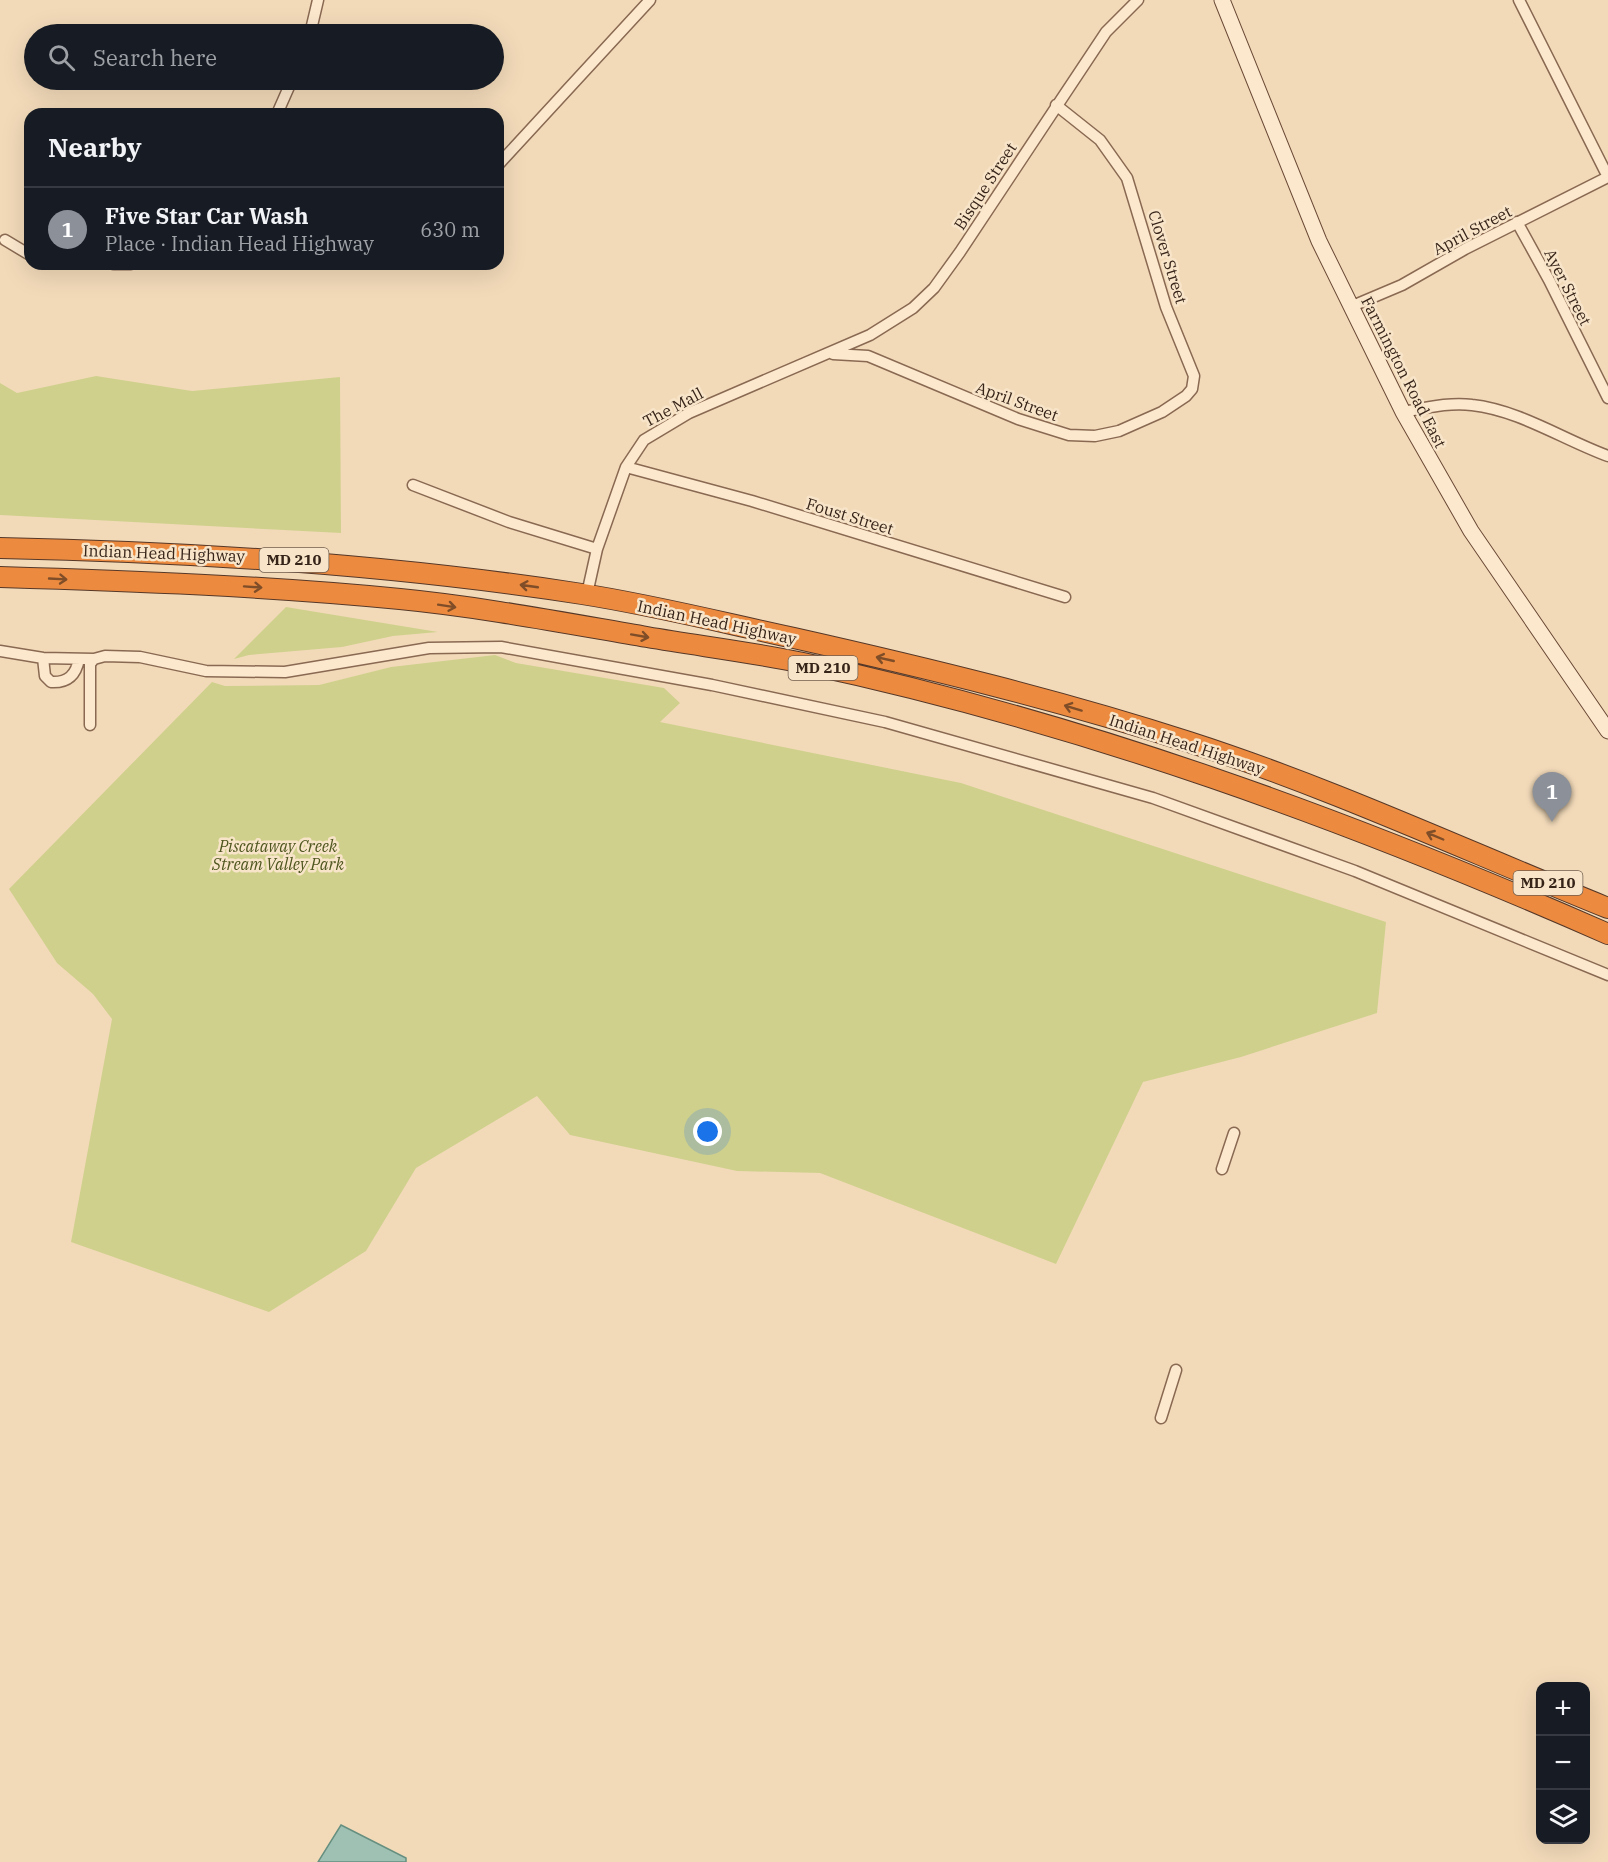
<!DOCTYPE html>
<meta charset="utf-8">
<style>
body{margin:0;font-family:"IBM Plex Serif",serif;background:#242831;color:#f1f3f6}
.controls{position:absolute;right:18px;bottom:18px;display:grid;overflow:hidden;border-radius:12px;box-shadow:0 6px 24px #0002}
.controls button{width:54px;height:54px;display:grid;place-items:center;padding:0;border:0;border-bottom:2px solid #363941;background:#171b24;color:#f1f3f6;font:30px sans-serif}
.you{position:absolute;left:708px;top:1132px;width:21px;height:21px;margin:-15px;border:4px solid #fff;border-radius:50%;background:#1a73e8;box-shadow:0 0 0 9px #1a73e833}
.badge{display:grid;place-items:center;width:39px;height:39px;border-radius:50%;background:#8c9099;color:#fff;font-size:20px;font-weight:700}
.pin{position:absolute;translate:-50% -50px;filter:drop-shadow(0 2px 3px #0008)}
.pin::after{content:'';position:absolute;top:32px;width:21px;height:18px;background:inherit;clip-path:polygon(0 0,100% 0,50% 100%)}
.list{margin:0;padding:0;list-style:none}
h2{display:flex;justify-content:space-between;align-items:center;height:78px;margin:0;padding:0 24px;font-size:26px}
h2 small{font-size:20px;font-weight:400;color:#9ea1a6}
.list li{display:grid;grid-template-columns:39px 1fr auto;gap:18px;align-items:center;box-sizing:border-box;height:84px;padding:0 24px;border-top:2px solid #363941}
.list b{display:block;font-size:22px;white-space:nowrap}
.list p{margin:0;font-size:20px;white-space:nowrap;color:#9ea1a6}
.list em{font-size:20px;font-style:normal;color:#9ea1a6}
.icon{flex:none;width:33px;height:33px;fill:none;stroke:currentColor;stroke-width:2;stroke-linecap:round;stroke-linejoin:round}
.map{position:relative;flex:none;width:1608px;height:1862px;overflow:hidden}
.search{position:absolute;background:#171b24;box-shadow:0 6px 24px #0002;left:24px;top:24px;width:480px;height:66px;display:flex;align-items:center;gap:15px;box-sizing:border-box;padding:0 21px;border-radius:33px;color:#9ea1a6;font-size:22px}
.panel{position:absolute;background:#171b24;box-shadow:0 6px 24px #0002;left:24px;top:108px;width:480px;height:162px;border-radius:18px}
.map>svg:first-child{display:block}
.green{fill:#d0d08d}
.water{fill:#9ec1b3;stroke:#668f80;stroke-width:1.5}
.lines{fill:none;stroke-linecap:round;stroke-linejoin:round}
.street-casing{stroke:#896952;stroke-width:13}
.secondary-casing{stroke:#6b4a36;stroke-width:17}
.highway-casing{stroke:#563828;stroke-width:22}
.street{stroke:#fce8cd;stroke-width:10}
.secondary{stroke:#fce8cd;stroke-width:15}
.highway{stroke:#ec8b3f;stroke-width:20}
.oneway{stroke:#7f4d28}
.labels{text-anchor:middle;stroke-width:5;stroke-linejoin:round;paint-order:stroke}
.shield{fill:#f8e5c9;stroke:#715e4e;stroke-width:1.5}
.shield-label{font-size:15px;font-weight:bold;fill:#372419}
.street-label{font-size:16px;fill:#372419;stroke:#f8e5c9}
.park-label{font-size:16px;font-style:italic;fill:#4e551e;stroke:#f8e5c9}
</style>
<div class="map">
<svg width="1608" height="1862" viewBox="0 0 1608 1862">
<rect width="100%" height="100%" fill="#f2dab9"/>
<path class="green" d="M96 376 192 391 340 377 341 533 0 515V383L17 393Z
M286 607 438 632 393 636 342 647 249 655 234 659Z
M495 655 516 663 664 688 680 703 660 722 961 783 1386 922 1377 1013 1241 1057 1143 1082 1056 1264 820 1173 737 1171 570 1135 537 1096 416 1168 366 1251 269 1312 71 1242 112 1019 93 994 57 963 9 889 212 682 225 686 319 685 391 667Z"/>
<path class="water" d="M341 1825 406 1858V1862H318Z"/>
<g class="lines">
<g class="street-casing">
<path id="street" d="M1519 0 1608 177
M310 34 318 0
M277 114 292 80
M498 165 650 0
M1517 222 1549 280 1608 398
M5 240 30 255
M113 264H131
M1350 307 1402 285 1465 249 1608 177
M833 354 868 356 1018 419 1069 435 1095 436 1119 431 1162 412 1186 396 1192 389 1194 376 1166 307 1127 178 1100 140 1056 105
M1403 412C1426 408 1449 402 1472 405 1519 410 1564 440 1608 456
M626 467 752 501 1065 597
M413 485 509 522 597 549
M587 594 597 549 626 467 644 440 689 413 870 335 913 308 934 288 960 252 1106 32 1138 0
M0 651 43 658 94 659 105 656 140 657 206 671 285 672 429 648 501 647 712 685 885 722 1153 798 1355 871 1608 975
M43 658 45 676 51 682C68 683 76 675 79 659
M90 725V664L94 659
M1222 1169 1234 1133
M1161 1418 1176 1370"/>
</g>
<g class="secondary-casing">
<path id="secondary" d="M1222 0 1319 241 1403 412 1471 531 1608 731"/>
</g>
<g class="highway-casing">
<path id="highway" d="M0 548C195 552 388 564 582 594 653 605 724 623 794 638 927 668 1059 700 1189 742 1332 788 1469 852 1608 908
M0 577C133 581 267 586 400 599 482 607 565 623 647 637 699 646 751 652 803 663 1081 722 1349 820 1608 934"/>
</g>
<use href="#street" class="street"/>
<use href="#secondary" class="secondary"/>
<use href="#highway" class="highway"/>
</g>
<defs><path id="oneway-shaft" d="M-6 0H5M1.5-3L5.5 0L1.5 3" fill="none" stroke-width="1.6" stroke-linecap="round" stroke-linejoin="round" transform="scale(1.5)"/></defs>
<g class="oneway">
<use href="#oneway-shaft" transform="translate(58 579) rotate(3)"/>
<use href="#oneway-shaft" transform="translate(529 586) rotate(-172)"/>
<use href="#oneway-shaft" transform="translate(253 587) rotate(4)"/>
<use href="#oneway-shaft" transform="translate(447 606) rotate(9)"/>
<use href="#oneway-shaft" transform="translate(640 636) rotate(10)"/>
<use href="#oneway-shaft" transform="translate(885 659) rotate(-167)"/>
<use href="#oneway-shaft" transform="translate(1073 708) rotate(-163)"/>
<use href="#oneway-shaft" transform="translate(1435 836) rotate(-157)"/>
</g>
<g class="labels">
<g class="shield">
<rect x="259.5" y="548" width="69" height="24" rx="4.5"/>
<rect x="788.5" y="656" width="69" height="24" rx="4.5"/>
<rect x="1513.5" y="871" width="69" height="24" rx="4.5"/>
</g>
<g class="shield-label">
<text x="294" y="565">MD 210</text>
<text x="823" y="673">MD 210</text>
<text x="1548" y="888">MD 210</text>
</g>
<g class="street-label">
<text transform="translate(985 186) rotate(-57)" y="6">Bisque Street</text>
<text transform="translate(1472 230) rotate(-28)" y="6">April Street</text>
<text transform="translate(1168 257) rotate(73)" y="6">Clover Street</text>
<text transform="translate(1568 287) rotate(63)" y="6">Ayer Street</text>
<text transform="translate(1404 372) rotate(63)" y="6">Farmington Road East</text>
<text transform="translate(1017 401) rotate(20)" y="6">April Street</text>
<text transform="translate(673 407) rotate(-28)" y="6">The Mall</text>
<text transform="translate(850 516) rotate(17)" y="6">Foust Street</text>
<text transform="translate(164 553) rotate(2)" y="6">Indian Head Highway</text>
<text transform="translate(717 622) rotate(12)" y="6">Indian Head Highway</text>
<text transform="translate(1187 744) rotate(18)" y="6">Indian Head Highway</text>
</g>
<g class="park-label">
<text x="278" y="852">Piscataway Creek<tspan x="278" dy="18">Stream Valley Park</tspan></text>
</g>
</g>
</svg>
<div class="controls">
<button>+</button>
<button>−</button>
<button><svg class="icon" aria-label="layers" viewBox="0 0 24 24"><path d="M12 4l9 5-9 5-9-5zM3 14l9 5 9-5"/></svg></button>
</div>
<div class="you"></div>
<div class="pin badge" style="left:1552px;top:822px">1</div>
<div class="search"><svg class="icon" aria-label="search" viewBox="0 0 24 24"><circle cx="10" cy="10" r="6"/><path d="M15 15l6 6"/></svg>Search here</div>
<section class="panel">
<h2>Nearby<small></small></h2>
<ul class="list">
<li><span class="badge">1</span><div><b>Five Star Car Wash</b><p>Place · Indian Head Highway</p></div><em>630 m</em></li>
</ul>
</section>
</div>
